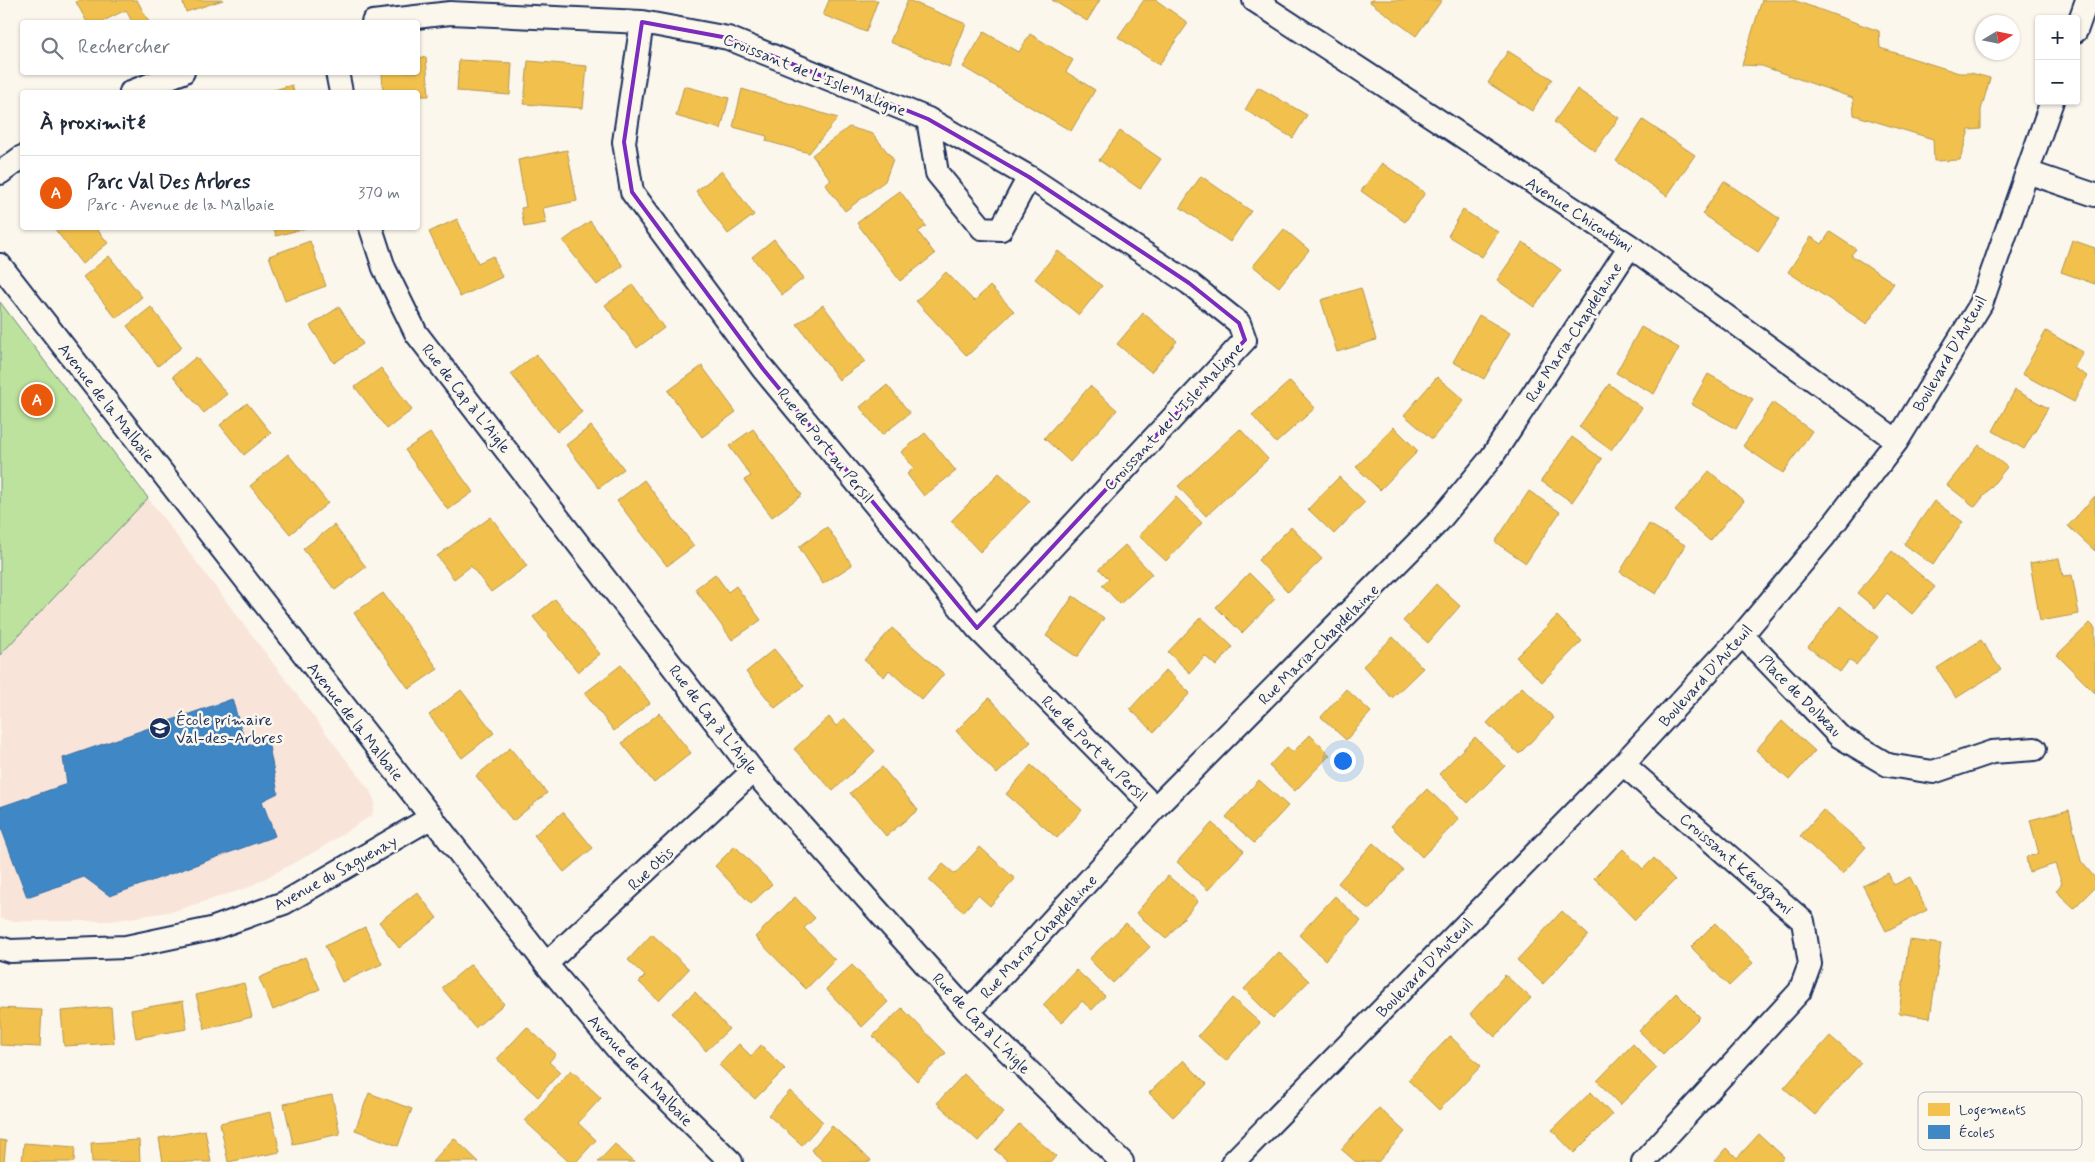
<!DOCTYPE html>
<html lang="fr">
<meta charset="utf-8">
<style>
body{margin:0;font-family:Mynerve,sans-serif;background:#f2f2f3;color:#1f2937}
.controls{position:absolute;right:15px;top:15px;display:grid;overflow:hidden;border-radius:5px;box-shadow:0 1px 4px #0004}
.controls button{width:45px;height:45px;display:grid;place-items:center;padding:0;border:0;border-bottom:1px solid #e0e1e3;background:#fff;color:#1f2937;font:25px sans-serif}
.compass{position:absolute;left:1975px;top:15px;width:45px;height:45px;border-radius:50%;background:#fff;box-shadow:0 1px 4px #0004;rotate:80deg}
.you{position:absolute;left:1342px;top:760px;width:18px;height:18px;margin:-12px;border:4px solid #fff;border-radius:50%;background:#1a73e8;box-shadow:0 0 0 8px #1a73e833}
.badge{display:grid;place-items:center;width:32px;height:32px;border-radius:50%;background:#ea580c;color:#fff;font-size:16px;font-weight:700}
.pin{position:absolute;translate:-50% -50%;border:2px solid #fff;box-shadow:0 1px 5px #0006}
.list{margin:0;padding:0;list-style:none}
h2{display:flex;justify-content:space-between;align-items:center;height:65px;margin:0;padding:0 20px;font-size:21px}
h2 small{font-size:16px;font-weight:400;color:#747a83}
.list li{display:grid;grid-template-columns:32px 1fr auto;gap:15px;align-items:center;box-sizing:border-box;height:75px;padding:0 20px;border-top:1px solid #e0e1e3}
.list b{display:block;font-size:19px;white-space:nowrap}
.list p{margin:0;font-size:16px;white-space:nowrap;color:#747a83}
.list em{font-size:16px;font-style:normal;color:#747a83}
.icon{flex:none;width:28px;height:28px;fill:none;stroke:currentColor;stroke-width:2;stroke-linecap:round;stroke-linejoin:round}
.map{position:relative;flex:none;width:2095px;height:1162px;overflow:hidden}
.search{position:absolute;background:#fff;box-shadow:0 1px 4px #0004;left:20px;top:20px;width:400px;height:55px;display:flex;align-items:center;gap:12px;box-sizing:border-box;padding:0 18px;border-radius:5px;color:#747a83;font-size:19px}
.panel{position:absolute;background:#fff;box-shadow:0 1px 4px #0004;left:20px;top:90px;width:400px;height:140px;border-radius:5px}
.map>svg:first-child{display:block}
.built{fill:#f9e4d9}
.green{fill:#bce29d;stroke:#6c887e}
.homes{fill:#f2c14e;stroke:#b29553}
.schools{fill:#3f88c5;stroke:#346da6}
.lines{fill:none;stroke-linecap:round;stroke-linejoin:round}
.minor-casing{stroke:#1b2f5e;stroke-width:26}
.minor{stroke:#fbf7ec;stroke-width:22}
.marked{fill:none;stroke:#7b2cbf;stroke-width:4;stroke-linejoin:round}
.labels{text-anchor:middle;stroke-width:5;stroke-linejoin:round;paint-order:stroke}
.street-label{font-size:16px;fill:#1b2f5e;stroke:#fbf7ec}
.poi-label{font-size:16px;fill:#1b2f5e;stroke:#fbf7ec;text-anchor:start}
.key{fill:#fbf7ec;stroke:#b8bbc1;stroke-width:1}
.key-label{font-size:14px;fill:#1b2f5e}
</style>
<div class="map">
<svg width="2095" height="1162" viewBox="0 0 2095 1162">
<rect width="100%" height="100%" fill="#fbf7ec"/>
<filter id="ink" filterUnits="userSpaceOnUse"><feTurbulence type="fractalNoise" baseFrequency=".02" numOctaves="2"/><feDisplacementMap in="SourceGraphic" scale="10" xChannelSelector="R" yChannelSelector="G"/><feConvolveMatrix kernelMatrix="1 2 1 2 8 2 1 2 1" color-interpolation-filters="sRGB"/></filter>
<g filter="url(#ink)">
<path class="built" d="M148 498 370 791 375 802 372 815 318 850 247 888 174 911 110 921H12L0 918V655Z"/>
<path class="green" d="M0 302 148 498 0 655Z"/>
<path class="homes" d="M79 0H137L149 22H132L126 10 101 22H87L76 2Z
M182 0H223L186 12Z
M829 0H878L866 32 823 15Z
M908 0 966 24 949 67 890 42Z
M1052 0H1100L1087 21Z
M1144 0H1156L1188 23 1159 65 1118 37Z
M1371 0H1442L1416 36 1370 2Z
M1762 0H1793L1879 31 1880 48 1959 73H1971L1990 78 1981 110V129L1969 130 1960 160 1934 161 1933 139 1854 115 1853 98 1762 66 1742 65Z
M984 32 1019 52 1030 34 1073 60 1066 72 1095 90 1071 131 963 67Z
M1508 51 1552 79 1532 111 1488 83Z
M426 57 429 96H418V92H383L382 72H418V58Z
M459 60 512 63 510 95 457 91Z
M528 61 587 66 583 108 524 104Z
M292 85 294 92H267Z
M684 86 729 98 721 129 676 116Z
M1258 87 1307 115 1293 138 1245 110Z
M742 89 838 118 809 153 766 141 767 136 733 127Z
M1577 89 1619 118 1595 151 1554 122Z
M1643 120 1695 155 1667 196 1616 161Z
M849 127 873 134 893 159 885 181 845 211 825 184 831 180 812 155Z
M1120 131 1161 159 1140 189 1099 160Z
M567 150 577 201 543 208 546 223 524 227 521 208 526 207 518 160Z
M1382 163 1425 193 1405 222 1361 191Z
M722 171 754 215 728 234 696 191Z
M1201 176 1251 211 1230 242 1180 207Z
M1724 181 1780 219 1758 252 1702 214Z
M900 191 926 226 918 232 935 254 900 281 857 223Z
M1463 210 1498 232 1482 257 1448 236Z
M457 219 478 263 493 256 502 277 460 297 429 232Z
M590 221 623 266 597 285 563 241Z
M54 228H96L108 243 82 264Z
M274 228H306L276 236Z
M1284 229 1309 250 1279 287 1253 266Z
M1830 232 1856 249 1851 255 1894 283 1867 324 1788 272 1811 237 1822 244Z
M774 239 804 278 782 295 752 257Z
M2072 240 2095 248V284L2061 272Z
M310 241 326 286 285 301 269 256Z
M1523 242 1561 270 1534 307 1497 280Z
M1058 251 1102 286 1079 315 1035 279Z
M109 256 142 297 116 318 83 277Z
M946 272 974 301 990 286 1014 311 967 356 916 301Z
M633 285 664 328 637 348 605 305Z
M1361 288 1376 340 1337 352 1321 300Z
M823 305 865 361 839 380 797 324Z
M151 307 182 347 158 366 127 326Z
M339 307 363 344 334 363 310 326Z
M1143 313 1177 341 1151 372 1117 344Z
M1479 315 1510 333 1484 379 1453 362Z
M1641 327 1679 348 1654 394 1616 373Z
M2046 331 2083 352 2074 368 2087 376 2074 402 2022 374Z
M536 354 582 412 557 432 511 374Z
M196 357 227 394 204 413 173 376Z
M702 366 736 412 702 437 668 391Z
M381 368 412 410 387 429 355 387Z
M1708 374 1753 399 1736 429 1691 404Z
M1437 377 1464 400 1432 439 1404 415Z
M1290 381 1315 408 1276 443 1252 415Z
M1609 384 1642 408 1611 450 1579 427Z
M887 385 910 413 882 435 860 407Z
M1090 386 1117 410 1070 462 1044 438Z
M2015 390 2048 408 2024 449 1993 431Z
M247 403 271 433 244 455 220 425Z
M1773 403 1812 431 1783 473 1743 446Z
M591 426 624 469 599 488 566 445Z
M1394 427 1418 451 1380 490 1356 467Z
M753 429 802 495 772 517 744 480 751 476 729 446Z
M1240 429 1268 459 1206 516 1178 486Z
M430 433 473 492 448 510 405 450Z
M925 433 956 471 924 496 907 474 914 468 901 452Z
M1572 437 1602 459 1572 502 1541 481Z
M1979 445 2007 467 1975 507 1947 485Z
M288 454 328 503 290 534 250 486Z
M1709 471 1744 501 1710 541 1675 511Z
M999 473 1030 501 980 552 951 521Z
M1339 477 1365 502 1334 534 1308 509Z
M644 480 694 546 667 566 617 501Z
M1529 491 1560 512 1526 563 1495 542Z
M2095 496V551L2068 526Z
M1176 497 1202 523 1166 561 1139 536Z
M1934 501 1963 522 1933 565 1904 544Z
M491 517 527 566 491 592 471 566 454 579 437 556Z
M1649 524 1685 545 1656 594 1620 572Z
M334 525 366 567 335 590 303 549Z
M827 527 852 565 823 584 799 547Z
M1291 527 1322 559 1288 592 1258 560Z
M1125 545 1152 574 1120 604 1102 585 1109 579 1099 569Z
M1892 551 1935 587 1912 614 1887 593 1875 608 1857 593Z
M2059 558 2063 576 2072 575 2079 614 2040 621 2030 563Z
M1249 573 1275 599 1242 633 1216 607Z
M715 574 728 592 736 586 761 620 732 640 695 589Z
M1436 584 1460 606 1428 643 1403 621Z
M383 593 438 669 409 689 354 613Z
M1073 596 1104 618 1077 657 1046 636Z
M555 599 600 654 578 672 533 617Z
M1840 606 1878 637 1856 665 1849 660 1840 672 1808 647Z
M1557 616 1582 641 1542 682 1516 657Z
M1201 617 1233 647 1216 666 1205 656 1190 673 1168 652Z
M2090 623 2095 628V693L2057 655Z
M892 628 944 674 922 700 889 670 884 677 864 660Z
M1393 637 1423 668 1392 698 1363 666Z
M1981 640 2001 670 1956 698 1937 668Z
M774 649 804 686 775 708 746 672Z
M621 665 650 703 614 731 585 693Z
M1166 670 1190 693 1154 732 1130 709Z
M1522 687 1554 718 1519 754 1487 723Z
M1346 689 1371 712 1346 740 1321 717Z
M461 690 494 733 462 758 429 715Z
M989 698 1031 742 997 774 956 731Z
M659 713 691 753 654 783 622 743Z
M829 717 836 726 844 718 875 751 833 791 794 749Z
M1782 721 1815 751 1789 780 1756 750Z
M1310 735 1330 755 1295 791 1269 766 1287 747 1293 752Z
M1475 737 1505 766 1468 803 1439 774Z
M510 748 547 793 513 821 476 776Z
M1031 765 1082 810 1057 838 1006 794Z
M882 767 918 810 886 836 850 793Z
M1259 780 1288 806 1254 843 1226 817Z
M1427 789 1459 819 1422 857 1391 826Z
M1823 810 1866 847 1842 874 1800 836Z
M2069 810 2081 861 2095 878V887L2074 908 2056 891 2062 883 2055 864 2029 872 2026 857 2039 854 2030 820Z
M563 812 593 848 564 872 534 835Z
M1212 823 1244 851 1208 890 1177 862Z
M1373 843 1403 870 1369 910 1338 883Z
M735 846 772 884 751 904 715 866Z
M980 847 1015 879 990 906 978 895 963 912 929 880 943 864 955 874Z
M1623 849 1643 869 1654 858 1675 880 1635 920 1594 878Z
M1888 873 1894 885 1910 877 1927 910 1886 931 1863 886Z
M1168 876 1198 901 1166 939 1136 913Z
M417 892 437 918 399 948 379 922Z
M1335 896 1361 921 1325 960 1299 935Z
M795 897 815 918 804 928 835 960 806 989 755 937Z
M1562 911 1588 935 1543 984 1517 960Z
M1126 923 1150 947 1113 983 1089 959Z
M1715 923 1753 963 1729 986 1691 947Z
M365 927 382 964 342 982 325 946Z
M652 934 689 969 659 1001 639 982 645 976 628 960Z
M1909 940 1941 944 1930 1018 1899 1013Z
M1279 952 1309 981 1273 1018 1244 989Z
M305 957 320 989 273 1010 259 978Z
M471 964 504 1004 475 1028 442 988Z
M852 965 888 1002 862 1027 826 989Z
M1076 970 1105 996 1092 1010 1082 1001 1062 1023 1043 1005Z
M1505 975 1531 998 1495 1037 1470 1014Z
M244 983 252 1017 205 1029 196 995Z
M695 992 729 1029 706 1051 672 1013Z
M1676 993 1700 1017 1663 1054 1639 1031Z
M1232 998 1260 1023 1226 1061 1198 1036Z
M183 1001 187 1029 136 1038 131 1010Z
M111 1007 114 1043 64 1046 61 1011Z
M0 1008 42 1010 40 1047 0 1045Z
M902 1008 946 1053 917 1081 873 1036Z
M527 1027 556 1054 549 1062 560 1072 538 1097 497 1059Z
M1450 1036 1481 1066 1439 1110 1408 1080Z
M1830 1036 1861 1063 1815 1115 1784 1088Z
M739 1044 751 1056 761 1045 785 1069 755 1099 719 1065Z
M1633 1044 1657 1068 1620 1105 1597 1081Z
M1183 1060 1207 1084 1173 1117 1149 1093Z
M571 1070 601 1098 578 1123 596 1140 576 1162H569L525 1121Z
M964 1074 1004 1112 978 1141 937 1103Z
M790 1091 823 1122 802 1145 768 1115Z
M1591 1092 1612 1115 1574 1153 1552 1130Z
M369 1093 412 1109 398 1146 355 1130Z
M332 1095 340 1134 293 1144 284 1104Z
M1379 1108 1405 1132 1378 1162H1356L1341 1149Z
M271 1112 280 1152 228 1162 220 1123Z
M1019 1124 1056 1156 1051 1162H1009L995 1150Z
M832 1126 871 1160 870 1162H824L811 1150Z
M205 1130 211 1162H163L159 1138Z
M1759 1134 1784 1157 1780 1162H1714L1727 1148 1737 1158Z
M454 1138 479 1162H432Z
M0 1140 6 1141 4 1162H0Z
M139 1140 140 1162H92L91 1143Z
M24 1143 75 1147 74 1162H22Z
M615 1144 634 1162H598Z"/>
<path class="schools" d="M232 699 246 745 268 741 278 793 262 801 275 836 110 896 84 877 27 897 0 825V807L67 784 63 758Z"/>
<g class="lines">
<g class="minor-casing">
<path id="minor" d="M1254 0 1630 246 1897 441
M373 22 450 13 642 22 728 38 928 119 1029 177 1189 283 1239 323 1245 340 977 628
M642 22 624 142 632 192 763 369 977 628 1155 808
M2076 31 2087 0
M337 72 341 92
M131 92 183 72
M928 119 937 173 982 228 1001 229 1029 177
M2027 172 2095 195
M0 173 22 157
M371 228 384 268 416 333 753 771 968 1012 1122 1162
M0 265 546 964 619 1051 731 1162
M1742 635 1839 736 1888 765 1933 772 1992 752 2035 749
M1623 764 1803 921 1810 964 1800 991 1643 1162
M0 948 10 951 126 947 211 929 284 903 432 817
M546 964 753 771
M968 1012 1155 808 1439 521 1491 458 1630 246
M1233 1162 1623 764 1742 635 1823 538 1897 441 1981 304 2052 101"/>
</g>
<use href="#minor" class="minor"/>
</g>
</g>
<path class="marked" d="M642 22 728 38 928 119 1029 177 1189 283 1239 323 1245 340 977 628 763 369 632 192 624 142Z"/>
<defs>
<g id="school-disc" transform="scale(1.125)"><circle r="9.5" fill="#1b2f5e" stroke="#fbf7ec"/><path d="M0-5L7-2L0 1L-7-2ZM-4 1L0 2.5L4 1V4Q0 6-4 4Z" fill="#fff"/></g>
</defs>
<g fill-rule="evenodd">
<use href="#school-disc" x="160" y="728"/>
</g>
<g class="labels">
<g class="street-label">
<text transform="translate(815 74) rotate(22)" y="6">Croissant de L'Isle Maligne</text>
<text transform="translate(1580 214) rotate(33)" y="6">Avenue Chicoutimi</text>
<text transform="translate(1573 332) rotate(-57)" y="6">Rue Maria-Chapdelaine</text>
<text transform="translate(1949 353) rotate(-60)" y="6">Boulevard D'Auteuil</text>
<text transform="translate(467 398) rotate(52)" y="6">Rue de Cap à L'Aigle</text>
<text transform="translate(107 402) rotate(52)" y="6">Avenue de la Malbaie</text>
<text transform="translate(1173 416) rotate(-47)" y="6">Croissant de L'Isle Maligne</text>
<text transform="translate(826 445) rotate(51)" y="6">Rue de Port au Persil</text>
<text transform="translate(1318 644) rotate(-45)" y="6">Rue Maria-Chapdelaine</text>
<text transform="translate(1705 675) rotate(-48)" y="6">Boulevard D'Auteuil</text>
<text transform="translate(1801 695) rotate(45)" y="6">Place de Dolbeau</text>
<text transform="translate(714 719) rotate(52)" y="6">Rue de Cap à L'Aigle</text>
<text transform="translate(356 721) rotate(52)" y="6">Avenue de la Malbaie</text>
<text transform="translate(1095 748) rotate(45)" y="6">Rue de Port au Persil</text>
<text transform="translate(1737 863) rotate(41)" y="6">Croissant Kénogami</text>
<text transform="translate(650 868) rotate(-43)" y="6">Rue Otis</text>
<text transform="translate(335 872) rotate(-29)" y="6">Avenue du Saguenay</text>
<text transform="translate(1038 936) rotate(-47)" y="6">Rue Maria-Chapdelaine</text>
<text transform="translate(1424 967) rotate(-46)" y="6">Boulevard D'Auteuil</text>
<text transform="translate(982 1023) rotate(46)" y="6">Rue de Cap à L'Aigle</text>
<text transform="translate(641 1070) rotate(47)" y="6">Avenue de la Malbaie</text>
</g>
<g class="poi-label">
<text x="176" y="725">École primaire<tspan x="176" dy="18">Val-des-Arbres</tspan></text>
</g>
</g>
<rect x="1918" y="1092" width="164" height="58" rx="8" class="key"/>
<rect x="1928" y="1103" width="22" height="13" fill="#f2c14e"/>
<rect x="1928" y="1125" width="22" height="14" fill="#3f88c5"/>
<g class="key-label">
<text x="1959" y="1114">Logements</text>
<text x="1959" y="1137">Écoles</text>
</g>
</svg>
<div class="controls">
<button>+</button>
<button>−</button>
</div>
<svg class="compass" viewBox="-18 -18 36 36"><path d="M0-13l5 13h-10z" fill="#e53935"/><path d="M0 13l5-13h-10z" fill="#747a83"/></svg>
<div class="you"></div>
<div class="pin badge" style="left:37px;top:400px">A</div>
<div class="search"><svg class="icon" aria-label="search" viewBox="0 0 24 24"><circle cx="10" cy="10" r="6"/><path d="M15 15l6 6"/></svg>Rechercher</div>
<section class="panel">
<h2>À proximité<small></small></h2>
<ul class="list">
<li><span class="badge">A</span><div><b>Parc Val Des Arbres</b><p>Parc · Avenue de la Malbaie</p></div><em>370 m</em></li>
</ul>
</section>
</div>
